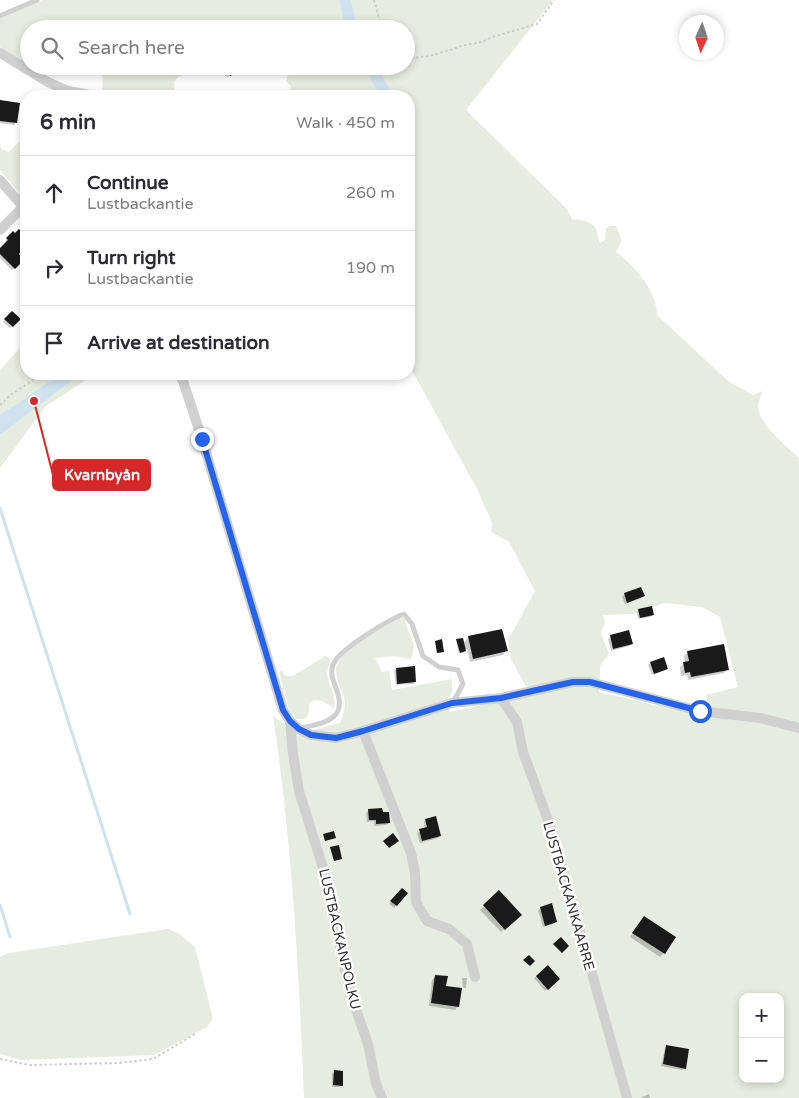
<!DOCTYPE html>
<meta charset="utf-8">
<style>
body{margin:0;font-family:"Varela Round",sans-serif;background:#f7f7f7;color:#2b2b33}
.controls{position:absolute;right:15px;bottom:15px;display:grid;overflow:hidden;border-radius:10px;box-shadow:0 2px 8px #0003}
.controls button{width:45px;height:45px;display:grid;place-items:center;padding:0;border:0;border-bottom:1px solid #e1e1e2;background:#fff;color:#2b2b33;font:25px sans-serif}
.compass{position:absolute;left:679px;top:15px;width:45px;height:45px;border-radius:50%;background:#fff;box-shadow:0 2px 8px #0003;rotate:183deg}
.stop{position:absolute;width:15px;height:15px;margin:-11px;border:4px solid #2563eb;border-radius:50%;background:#fff}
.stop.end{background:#2563eb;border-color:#fff;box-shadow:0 1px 5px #0008}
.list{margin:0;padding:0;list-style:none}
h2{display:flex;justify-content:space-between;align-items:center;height:65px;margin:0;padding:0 20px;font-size:21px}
h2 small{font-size:16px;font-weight:400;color:#7c7c81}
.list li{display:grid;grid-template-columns:32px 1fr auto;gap:15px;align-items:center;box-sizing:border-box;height:75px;padding:0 20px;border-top:1px solid #e1e1e2}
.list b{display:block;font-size:19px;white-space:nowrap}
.list p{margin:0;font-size:16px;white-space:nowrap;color:#7c7c81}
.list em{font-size:16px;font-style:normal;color:#7c7c81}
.icon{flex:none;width:28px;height:28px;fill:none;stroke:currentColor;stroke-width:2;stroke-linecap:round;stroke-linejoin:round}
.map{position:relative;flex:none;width:799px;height:1098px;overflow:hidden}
.search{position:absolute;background:#fff;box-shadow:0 2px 8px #0003;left:20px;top:20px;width:395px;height:55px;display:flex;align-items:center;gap:12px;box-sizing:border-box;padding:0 18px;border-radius:28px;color:#7c7c81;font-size:19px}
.panel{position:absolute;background:#fff;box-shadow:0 2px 8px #0003;left:20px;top:90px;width:395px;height:290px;border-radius:20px}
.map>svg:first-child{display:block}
.green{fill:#e6ecdf;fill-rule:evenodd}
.water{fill:#cfe2ee}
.shadow{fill:#0003}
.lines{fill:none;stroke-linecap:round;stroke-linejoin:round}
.stream{stroke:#cfe2ee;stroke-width:3}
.building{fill:#1a1a1a}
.path{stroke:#cdcdcd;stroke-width:2;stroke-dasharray:2.5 2.5;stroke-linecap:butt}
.service{stroke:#d0d0d0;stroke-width:5}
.minor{stroke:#d0d0d0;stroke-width:10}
.route{stroke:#2563eb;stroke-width:6}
.labels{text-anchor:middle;stroke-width:5;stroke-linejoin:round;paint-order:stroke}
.street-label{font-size:14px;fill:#333;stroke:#fff}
.leader{fill:none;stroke:#d62828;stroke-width:2}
.callout-dot{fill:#d62828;stroke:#fff;stroke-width:2}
.callout{fill:#d62828;stroke:#d62828;stroke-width:2}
.callout-label{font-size:15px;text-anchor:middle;font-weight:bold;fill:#fff}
</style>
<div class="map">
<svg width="799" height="1098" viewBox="0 0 799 1098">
<rect width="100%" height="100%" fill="#fff"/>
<path class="green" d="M42 0H339L345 29H218L204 24 202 29H29V65L19 61 0 47V19Z
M351 0H553L466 110 567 209 572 219C582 220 593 221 597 231 598 236 598 239 600 243L605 240 606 228 610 226H616L622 240 616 252C634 265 657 291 657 315L728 381 753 395 763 391C761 395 758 402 758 406 758 423 787 447 799 458V1098H304C299 971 292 842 273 716L298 734 340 723C352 694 339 696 336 671 333 654 385 626 399 618H404L414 647 411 659 396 656 375 658 382 672 389 671 392 690 452 679V692L446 701 450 712 530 694 511 659 508 640 535 591 509 542 491 532 492 524 490 518 477 489 409 365V96H392L388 86 376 66H406V29H358ZM664 603 702 607 720 617 738 687 706 695 710 718 599 692 600 666 609 654 601 634 605 622 603 615 633 614ZM743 997H780V1079H743Z
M103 66H194L189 73 178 77 174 82 175 95 167 96H117L102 94Z
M290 66H362L381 96H289L291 86 286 81Z
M20 141H26V201L0 170V142L1 149 9 152Z
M26 341V374H59L20 402 0 414V370Z
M81 374H95L46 406 0 468V435Z
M325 656 331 659C320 684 338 688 334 708 325 703 318 696 309 704 309 710 310 714 304 719H297L290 712 288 707 279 672 282 671C285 676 287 677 293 676Z
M168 929 178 933 195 947 213 1018 207 1027 154 1055 22 1060 0 1054V957L9 953Z"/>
<path class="water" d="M339 0H351L358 29H345Z
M362 66H376L388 86 392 96H381Z
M59 374H81L0 435V414L20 402Z"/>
<path class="shadow" d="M64 66H75L73 69Z
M209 66H235L228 77Z
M0 101 16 123 14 125 0 123Z
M19 230 26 238V245L17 254 23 260 12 270 0 258V250L7 243 5 241 13 233 15 235Z
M12 313 19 319 10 328 3 322Z
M641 588 643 596 641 598 625 604 622 597 624 595Z
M639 610 652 615 650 617 638 619 637 612Z
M628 632 632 644 629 646 611 651 608 639 610 637Z
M469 637 506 651 503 655 470 662 467 649 459 653 456 641 463 643Z
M688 652 728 669 724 673 688 680 687 675 681 676 680 667 685 663 684 656Z
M650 663 667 669 652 675 648 665Z
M397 669 415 682 413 684 396 685 394 671Z
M369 810 381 814 389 823 386 825 374 826V821L367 822 366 813Z
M426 820 440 835 438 838 420 843 417 833 425 829 424 822Z
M402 890 406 893 394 908 389 904Z
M499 892 520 915 501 932 480 910Z
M541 908 556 922 553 924 543 927 538 910Z
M644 917 664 953 660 957 630 937Z
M548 966 559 979 545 991 534 978Z
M436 976 458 1006 455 1010 429 1006 432 980Z
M462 978H467L466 988H463Z
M667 1046 685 1068 682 1070 661 1066 665 1049Z
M334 1072 341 1085 339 1087H332V1074Z
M649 1094 650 1098H640Z"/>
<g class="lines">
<path class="stream" d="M0 508 130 914
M0 905 10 937"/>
</g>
<path class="building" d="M214 66H237L231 76Z
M0 100 20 103 17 123 0 121Z
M19 229 26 236V246L19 254 24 260 15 269 0 254V248L8 240 6 238 13 231 15 233Z
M12 311 21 319 13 327 4 319Z
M641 587 645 596 627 603 624 593Z
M652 606 654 615 640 618 638 609Z
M502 629 508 651 473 659 468 636Z
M629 630 633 644 613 649 610 635Z
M463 638 466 651 460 653 456 639Z
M442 639 444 652 437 653 435 641Z
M724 644 729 670 691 677 690 672 685 673 683 662 689 661 687 651Z
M664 657 668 669 654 674 650 662Z
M415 666 416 682 397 684 396 668Z
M382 808 383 812H389L390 823 376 824V820H369L368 809Z
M436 816 441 836 422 841 419 829 427 827 425 819Z
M334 831 336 838 325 841 323 834Z
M393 833 399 841 389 848 383 841Z
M339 845 342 859 334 861 330 847Z
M402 888 408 893 397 906 390 901Z
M499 890 522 915 505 930 483 905Z
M552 903 557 922 545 926 540 907Z
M644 916 676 937 665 954 632 933Z
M561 937 569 946 562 953 553 944Z
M529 955 535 961 530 966 523 960Z
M548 965 560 979 548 990 536 976Z
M435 975 448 976 446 986 462 988 459 1007 431 1003Z
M666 1045 689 1049 686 1069 663 1064Z
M334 1070 343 1071V1086L333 1085Z"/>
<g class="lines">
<path class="path" d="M374 0 382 29
M406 59 434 55 465 45 482 42 492 37 537 24 554 0
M0 405 12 394 42 374
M0 1059 30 1065 119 1063 153 1059 195 1034"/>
<path class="service" d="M0 16 37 0
M302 728C327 722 348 719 336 688 333 680 330 673 333 665 338 650 388 620 404 614L412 624 423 656 439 667 458 670 463 684 453 702"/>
<path class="minor" d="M0 53 48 82 68 91 96 96
M0 180 26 210
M0 230 23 207
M179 374 183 381 202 439 283 710 290 721 299 729 311 735 336 738 363 731 452 703 501 698 573 682H590L699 711 760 718 799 728
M501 698 517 722 523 752 551 828 627 1098
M290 721 293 754 299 791 333 900 339 943 350 992 368 1044 376 1084 382 1098
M363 731 411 853 415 873 416 902 427 921 449 929 467 944 475 977"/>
</g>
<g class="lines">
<path class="route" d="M202 439 283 710 290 721 299 729 311 735 336 738 363 731 452 703 501 698 573 682H590L700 711"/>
</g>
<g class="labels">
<g class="street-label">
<text transform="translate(569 896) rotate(74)" y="5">LUSTBACKANKAARRE</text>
<text transform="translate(340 939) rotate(77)" y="5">LUSTBACKANPOLKU</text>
</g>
</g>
<path class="leader" d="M34 401L53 475"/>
<circle class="callout-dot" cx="34" cy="401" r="5"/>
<rect class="callout" x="53" y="460" width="97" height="30" rx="5"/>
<g class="callout-label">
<text x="102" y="480">Kvarnbyån</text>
</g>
</svg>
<div class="controls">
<button>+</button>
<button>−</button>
</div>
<svg class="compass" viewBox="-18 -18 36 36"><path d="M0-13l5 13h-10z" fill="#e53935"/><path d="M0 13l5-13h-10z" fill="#7c7c81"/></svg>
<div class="stop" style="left:700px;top:711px"></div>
<div class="stop end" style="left:202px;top:439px"></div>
<div class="search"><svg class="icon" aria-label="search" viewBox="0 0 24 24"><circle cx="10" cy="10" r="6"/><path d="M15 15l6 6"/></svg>Search here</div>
<section class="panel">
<h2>6 min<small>Walk · 450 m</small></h2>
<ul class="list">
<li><svg class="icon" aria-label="ahead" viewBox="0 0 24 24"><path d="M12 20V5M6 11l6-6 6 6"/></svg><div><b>Continue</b><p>Lustbackantie</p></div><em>260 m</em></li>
<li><svg class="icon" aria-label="right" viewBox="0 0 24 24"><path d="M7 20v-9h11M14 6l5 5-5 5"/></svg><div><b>Turn right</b><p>Lustbackantie</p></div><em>190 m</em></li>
<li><svg class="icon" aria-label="arrive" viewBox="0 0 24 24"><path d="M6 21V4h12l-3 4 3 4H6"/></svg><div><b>Arrive at destination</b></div></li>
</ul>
</section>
</div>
